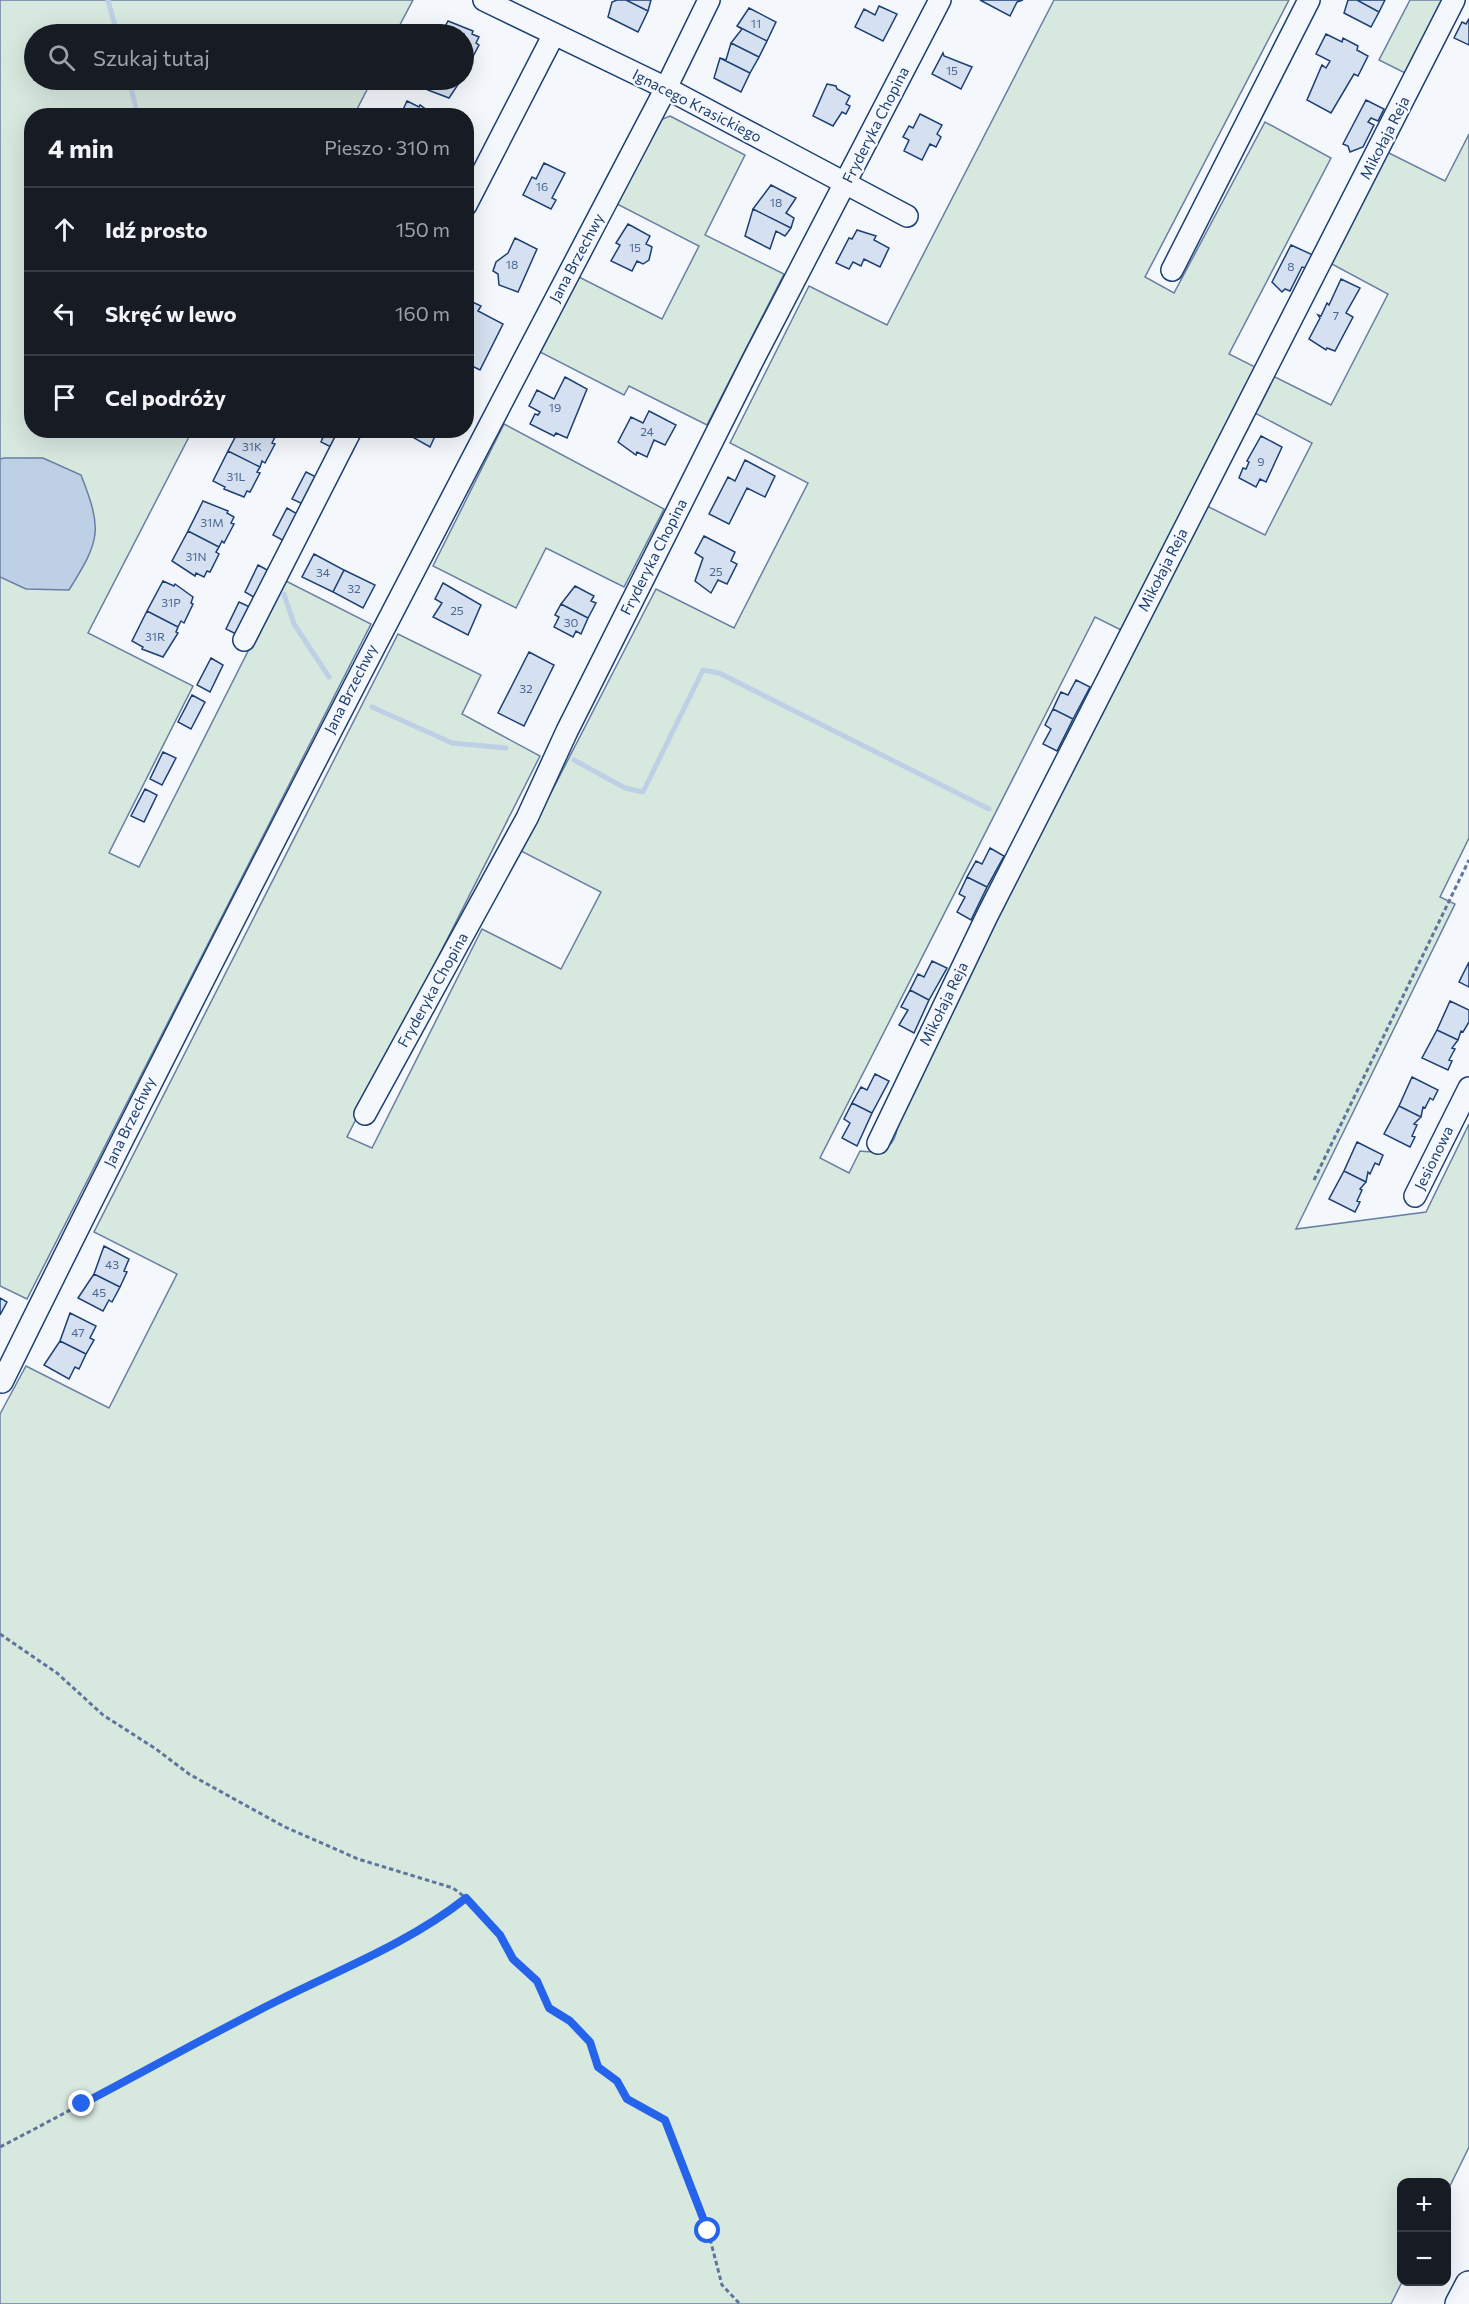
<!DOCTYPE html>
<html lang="pl">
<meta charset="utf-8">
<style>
body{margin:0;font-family:Commissioner,sans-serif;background:#20242c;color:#f1f3f6}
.controls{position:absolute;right:18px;bottom:18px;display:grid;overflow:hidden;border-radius:12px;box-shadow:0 6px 24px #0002}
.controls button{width:54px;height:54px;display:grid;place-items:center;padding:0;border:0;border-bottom:2px solid #363941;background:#171b24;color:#f1f3f6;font:30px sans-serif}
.stop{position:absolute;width:18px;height:18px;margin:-14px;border:4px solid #2563eb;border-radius:50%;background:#fff}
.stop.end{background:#2563eb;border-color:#fff;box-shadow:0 2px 6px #0008}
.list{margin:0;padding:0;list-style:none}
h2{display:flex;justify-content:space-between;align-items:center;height:78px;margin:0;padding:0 24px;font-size:26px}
h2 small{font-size:20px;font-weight:400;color:#9ea1a6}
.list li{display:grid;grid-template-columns:39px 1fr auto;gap:18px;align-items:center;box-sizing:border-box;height:84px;padding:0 24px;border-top:2px solid #363941}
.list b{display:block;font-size:22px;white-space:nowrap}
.list em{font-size:20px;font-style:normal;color:#9ea1a6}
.icon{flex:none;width:33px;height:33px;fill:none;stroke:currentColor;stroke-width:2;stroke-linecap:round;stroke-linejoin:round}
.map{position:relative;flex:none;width:1469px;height:2304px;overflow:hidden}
.search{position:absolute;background:#171b24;box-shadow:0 6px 24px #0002;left:24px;top:24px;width:450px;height:66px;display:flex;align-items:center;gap:15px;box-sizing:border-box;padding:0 21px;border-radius:33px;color:#9ea1a6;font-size:22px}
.panel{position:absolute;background:#171b24;box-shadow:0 6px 24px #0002;left:24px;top:108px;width:450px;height:330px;border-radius:24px}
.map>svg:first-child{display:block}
.green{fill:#d7e8df;stroke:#687fa3;stroke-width:1.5}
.water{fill:#bed0e5;stroke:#687fa3;stroke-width:1.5}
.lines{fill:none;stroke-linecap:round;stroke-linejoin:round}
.stream{stroke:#bed0e5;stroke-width:5}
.building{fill:#d5e0f0;stroke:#1d3f73;stroke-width:1.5}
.minor-casing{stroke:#1d3f73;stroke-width:24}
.major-casing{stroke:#1d3f73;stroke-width:30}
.path{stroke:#5e769c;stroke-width:3;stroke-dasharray:4.5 3;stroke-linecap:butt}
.minor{stroke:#f4f7fb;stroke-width:21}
.major{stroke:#f4f7fb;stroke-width:27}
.route{stroke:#2563eb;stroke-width:8}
.labels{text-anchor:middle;stroke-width:4.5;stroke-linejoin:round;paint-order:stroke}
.number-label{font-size:12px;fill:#4b6792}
.street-label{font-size:15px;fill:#1d3f73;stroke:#f4f7fb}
</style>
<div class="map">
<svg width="1469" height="2304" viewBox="0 0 1469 2304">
<rect width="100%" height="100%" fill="#f4f7fb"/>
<path class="green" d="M0 0H413L395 34H34V80H372L354 115 32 116V430L192 431 88 633 193 686 109 853 139 867 284 580 371 624 27 1299 0 1286Z
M1054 0H1289L1145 277 1174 293 1265 122 1331 158 1229 354 1259 369 1123 631 1095 617 820 1158 849 1173 860 1151C894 1156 897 1138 900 1110L1205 505 1265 535 1312 443 1253 412 1271 375 1331 405 1388 294 1328 262 1385 151 1445 181 1469 134V838L1440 897 1455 904 1296 1229 1426 1212 1469 1124V2147L1447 2192 1446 2182H1402V2282L1391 2304H0V1414L26 1366 109 1408 177 1274 94 1232 398 634 481 675 462 714 540 756 347 1137 372 1148 482 929 561 969 601 892 521 851 656 589 734 628 808 483 730 443 809 286 887 325Z
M1410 0H1447L1409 75 1379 60Z
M670 116 745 155 705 235 784 274 707 425 629 386 624 395 540 352 579 277 662 319 699 246 617 204 660 120Z
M504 424 664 509 624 587 546 548 516 608 433 566Z"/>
<path class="water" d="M4 458H43L81 475C103 531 100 540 69 590L26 589 0 577V459Z"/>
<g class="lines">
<path class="stream" d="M108 0 117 34
M129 80 138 116
M284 594 294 624 329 677
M372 707 452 743 506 748
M574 760 625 788 643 792 703 670 719 673 989 809"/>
</g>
<path class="building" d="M617 0H626L648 11 638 32 608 17 612 2Z
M626 0H651L648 11Z
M980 0H1023L1017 2 1010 16Z
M1348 0H1357L1379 12 1371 27 1344 13Z
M1357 0H1385L1379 12Z
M879 6 897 14 883 41 855 27 864 9 875 15Z
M749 8 776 22 767 41 737 26Z
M1469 19V45L1454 38 1462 22 1466 24Z
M448 21 473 31 472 34 479 37 476 43 479 45 469 64 467 62 464 67V34H441Z
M737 26 767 41 759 57 731 43 742 29Z
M1326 34 1342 42 1343 38 1358 46 1357 50 1368 56 1358 76 1354 74 1331 113 1307 100 1322 65 1326 68 1330 61 1316 54Z
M731 43 759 57 750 73 720 58 726 60Z
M943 53 944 56 972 67 961 89 932 74Z
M720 58 750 73 741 92 714 78Z
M418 80H461L449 98 428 90 429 88 417 82Z
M827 84 836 86 837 89 850 96 846 104 850 106 846 114 842 112 833 126 813 116Z
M1366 100 1384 109 1378 121 1371 118 1368 122 1374 125 1363 147 1350 152 1348 146 1343 144Z
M407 101 419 107 420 105 435 116H400Z
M920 114 942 125 937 134 941 137 936 147 930 144 922 160 904 151 909 140 903 137 909 126 913 128Z
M544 163 565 173 552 198 556 200 551 209 523 195 532 177 536 179Z
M771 185 796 198 786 213 794 218 791 228 753 209Z
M753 209 791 228 785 236 776 231 770 249 745 236Z
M628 224 650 236 646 244 652 247 649 260 643 264 637 261 632 271 611 261 620 245 616 243Z
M857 230 876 236 874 240 889 248 880 267 864 259 861 266 853 262 849 269 836 263 849 238 852 239Z
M515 238 537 249 518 292 499 285 498 274 493 271 496 262 508 253Z
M1291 245 1313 255 1306 268 1302 267 1290 291 1285 289 1282 292 1272 282Z
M1341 279 1360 288 1346 313 1353 317 1335 351 1327 348 1326 350 1309 339 1320 318 1318 315 1321 316 1327 303 1329 305Z
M466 299 481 306 478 311 503 324 480 370 466 363Z
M565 377 587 389 567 438 556 433 554 436 530 424 535 414 538 415 540 412 529 406 537 390 554 399Z
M649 411 676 425 665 445 654 440 647 457 637 452 636 455 618 442 631 417 643 423Z
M239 430H269L268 433 275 437 272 443 275 444 265 463 262 461 260 467 228 451Z
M326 430H342L333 448 321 442Z
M400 430H429L436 434 430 447Z
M1261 436 1282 447 1266 482 1260 479 1256 487 1239 478 1243 468 1246 469 1249 462 1247 461Z
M228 451 260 467 257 472 260 473 250 492 247 491 244 497 224 489 225 487 213 481Z
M745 460 775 476 765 497 747 488 729 524 709 514 728 477 735 481Z
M306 472 318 478 305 505 292 499Z
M203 501 228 511 227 513 234 517 231 523 234 524 224 543 222 541 219 547 188 531Z
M287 508 299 515 286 542 273 535Z
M188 531 219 547 216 552 219 554 210 572 207 571 204 577 196 573 195 576 172 561Z
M704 536 735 552 731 561 737 564 727 584 718 580 711 593 695 581 703 558 695 553Z
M314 554 344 570 333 592 302 577Z
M258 565 271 572 257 599 245 592Z
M344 570 375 585 363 608 333 592Z
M163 581 174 586 175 584 193 597 191 603 193 604 184 623 181 621 178 627 147 611Z
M443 583 481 605 468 635 433 617 442 603 435 599Z
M575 586 594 596 591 601 596 603 588 618 561 604Z
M239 602 252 608 238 635 226 629Z
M561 604 588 618 581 634 576 631 573 637 554 627 559 617 555 615Z
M147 611 178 627 176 632 178 633 163 657 142 649 143 647 132 641Z
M529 652 554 665 524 726 498 713Z
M211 658 223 665 210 692 197 685Z
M1076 680 1090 687 1073 719 1053 709 1061 692 1068 695Z
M192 695 205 702 191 729 178 722Z
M1053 709 1073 719 1057 751 1043 744 1051 729 1045 725Z
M163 752 176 758 162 785 150 779Z
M145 789 157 795 144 822 131 816Z
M990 848 1004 856 987 887 967 877 976 861 982 864Z
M967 877 987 887 971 920 957 912 965 897 959 894Z
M932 961 947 968 929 1000 910 990 918 974 924 977Z
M1469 962V987L1459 982Z
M910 990 929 1000 914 1033 899 1025 908 1010 901 1007Z
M1450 1001 1469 1010V1022L1463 1032 1461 1031 1458 1040 1437 1030Z
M1437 1030 1458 1040 1452 1048 1455 1049 1449 1060 1452 1061 1448 1070 1422 1058Z
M875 1074 889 1081 872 1113 852 1103 861 1087 867 1090Z
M1412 1077 1438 1090 1433 1100 1430 1098 1425 1108 1423 1107 1421 1117 1399 1106Z
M852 1103 872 1113 857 1146 842 1138 850 1123 844 1119Z
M1399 1106 1421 1117 1414 1124 1417 1125 1412 1136 1415 1137 1410 1147 1384 1134Z
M1357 1142 1383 1155 1379 1165 1375 1163 1370 1174 1368 1172 1366 1182 1344 1171Z
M1344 1171 1366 1182 1360 1189 1362 1190 1357 1201 1360 1202 1355 1212 1329 1199Z
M104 1246 129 1259 124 1271 127 1272 120 1287 94 1274Z
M94 1274 120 1287 112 1302 109 1300 103 1311 78 1298Z
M0 1298 7 1302 0 1315Z
M70 1313 96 1326 90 1338 94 1340 86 1354 60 1341Z
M60 1341 86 1354 79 1369 75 1367 69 1379 44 1365Z"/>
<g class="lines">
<g class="minor-casing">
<path id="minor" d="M484 0 666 88 907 216
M466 205 554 34
M1172 270 1309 0
M244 640 351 430
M365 1114 527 818 567 731 753 360 940 0
M878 1143 987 916 1454 0
M1415 1196 1469 1088
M2 1382C216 947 441 518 666 88L709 0"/>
</g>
<g class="major-casing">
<path id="major" d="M1459 2304 1469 2285"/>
</g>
<path class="path" d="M1314 1180 1469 860
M0 1634 57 1673 103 1715 156 1749 189 1774 285 1827 358 1859 453 1888 466 1898C410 1943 342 1969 278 2001 184 2047 93 2099 0 2147
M466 1898 500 1935 512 1959 537 1981 549 2008 570 2021 590 2042 598 2067 617 2081 627 2099 665 2120 708 2231 722 2285 740 2304"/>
<use href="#minor" class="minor"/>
<use href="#major" class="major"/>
</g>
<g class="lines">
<path class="route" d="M82 2104C147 2070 211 2034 277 2001 341 1969 409 1943 466 1898L500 1935 513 1959 537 1981 549 2008 570 2021 590 2042 598 2067 617 2081 627 2099 665 2120 708 2231"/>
</g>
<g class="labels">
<g class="number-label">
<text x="756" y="28">11</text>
<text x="952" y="75">15</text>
<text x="542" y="191">16</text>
<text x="776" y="207">18</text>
<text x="635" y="252">15</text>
<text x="512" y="269">18</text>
<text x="1291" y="271">8</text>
<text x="1336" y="320">7</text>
<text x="555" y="412">19</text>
<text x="647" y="436">24</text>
<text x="252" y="451">31K</text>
<text x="1261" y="466">9</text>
<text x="236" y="481">31L</text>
<text x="212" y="527">31M</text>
<text x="196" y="561">31N</text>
<text x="716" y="576">25</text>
<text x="323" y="577">34</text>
<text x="354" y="593">32</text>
<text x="171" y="607">31P</text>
<text x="457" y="615">25</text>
<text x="571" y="627">30</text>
<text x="155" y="641">31R</text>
<text x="526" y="693">32</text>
<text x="112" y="1269">43</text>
<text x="99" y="1297">45</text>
<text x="78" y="1337">47</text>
</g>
<g class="street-label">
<text transform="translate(697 106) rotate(27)" y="5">Ignacego Krasickiego</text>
<text transform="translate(876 125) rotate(-63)" y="5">Fryderyka Chopina</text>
<text transform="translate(1385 138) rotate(-63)" y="5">Mikołaja Reja</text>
<text transform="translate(577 258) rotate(-62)" y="5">Jana Brzechwy</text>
<text transform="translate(654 557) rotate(-63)" y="5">Fryderyka Chopina</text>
<text transform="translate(1163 570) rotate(-63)" y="5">Mikołaja Reja</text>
<text transform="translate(351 689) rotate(-63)" y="5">Jana Brzechwy</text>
<text transform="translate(433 990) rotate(-61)" y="5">Fryderyka Chopina</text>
<text transform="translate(944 1004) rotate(-64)" y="5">Mikołaja Reja</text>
<text transform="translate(130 1122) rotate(-64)" y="5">Jana Brzechwy</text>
<text transform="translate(1434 1158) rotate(-64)" y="5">Jesionowa</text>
</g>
</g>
</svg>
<div class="controls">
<button>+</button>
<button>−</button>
</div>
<div class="stop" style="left:708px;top:2231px"></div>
<div class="stop end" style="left:82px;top:2104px"></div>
<div class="search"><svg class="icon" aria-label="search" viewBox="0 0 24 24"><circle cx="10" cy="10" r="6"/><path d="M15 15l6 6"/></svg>Szukaj tutaj</div>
<section class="panel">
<h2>4 min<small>Pieszo · 310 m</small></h2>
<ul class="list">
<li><svg class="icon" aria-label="ahead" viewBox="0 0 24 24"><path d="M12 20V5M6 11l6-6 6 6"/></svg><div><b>Idź prosto</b></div><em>150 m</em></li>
<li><svg class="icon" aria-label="left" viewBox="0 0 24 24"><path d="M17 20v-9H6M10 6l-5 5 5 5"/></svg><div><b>Skręć w lewo</b></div><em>160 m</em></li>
<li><svg class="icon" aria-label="arrive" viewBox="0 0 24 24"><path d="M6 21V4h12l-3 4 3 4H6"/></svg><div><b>Cel podróży</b></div></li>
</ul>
</section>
</div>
